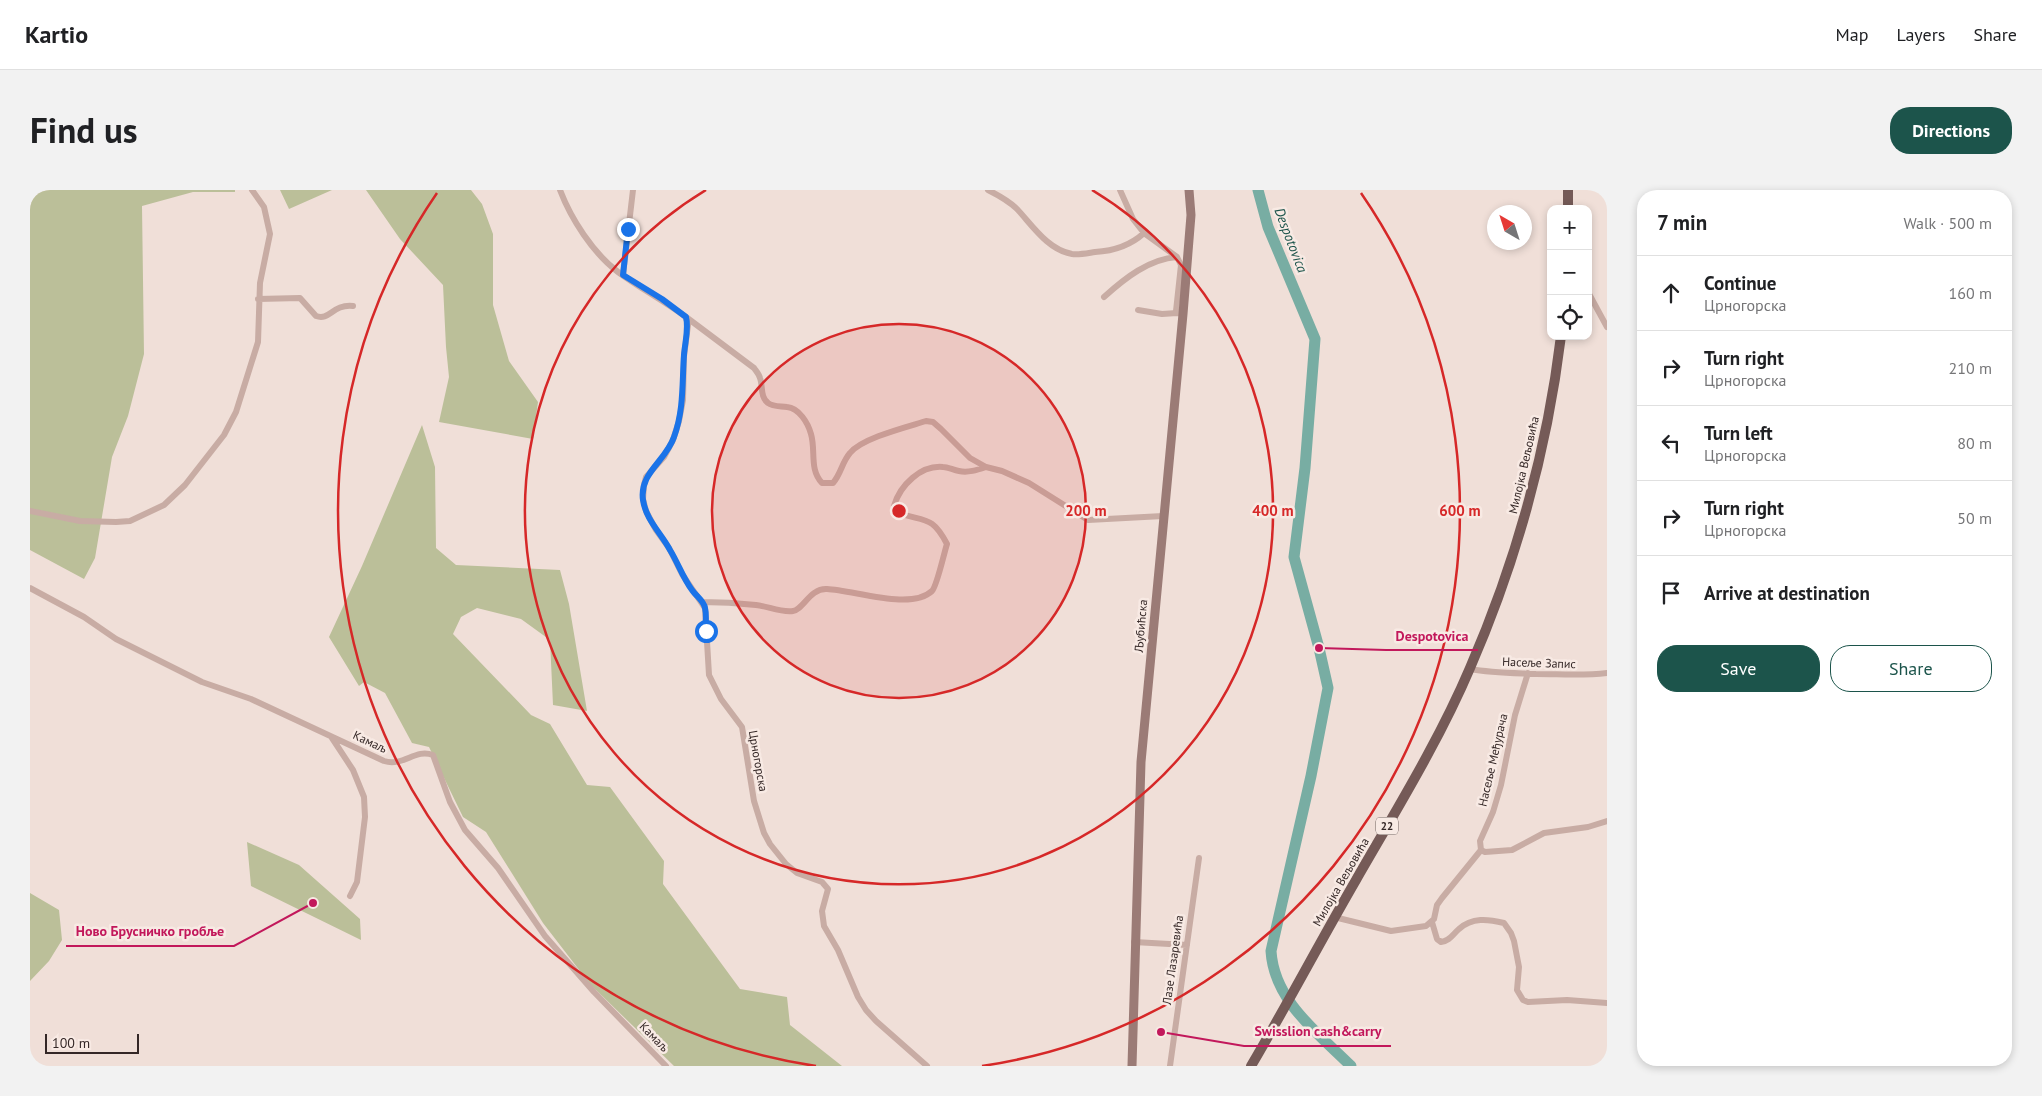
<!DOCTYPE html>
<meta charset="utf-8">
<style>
body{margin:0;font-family:"PT Sans",sans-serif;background:#f2f2f2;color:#202124}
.controls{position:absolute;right:15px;top:15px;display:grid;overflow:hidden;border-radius:10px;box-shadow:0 2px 8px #0003}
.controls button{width:45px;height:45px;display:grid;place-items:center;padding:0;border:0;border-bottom:1px solid #e0e0e0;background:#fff;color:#202124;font:25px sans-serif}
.compass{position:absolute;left:1457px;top:15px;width:45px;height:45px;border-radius:50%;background:#fff;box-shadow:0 2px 8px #0003;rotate:321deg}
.scale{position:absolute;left:15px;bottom:12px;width:94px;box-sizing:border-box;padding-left:5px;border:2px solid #342726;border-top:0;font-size:14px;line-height:18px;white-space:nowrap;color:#342726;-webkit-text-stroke:4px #f8eae4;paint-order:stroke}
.stop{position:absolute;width:15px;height:15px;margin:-11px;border:4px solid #1a73e8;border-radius:50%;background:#fff}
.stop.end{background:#1a73e8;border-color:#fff;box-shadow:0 1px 5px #0008}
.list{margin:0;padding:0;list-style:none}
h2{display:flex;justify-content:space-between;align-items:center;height:65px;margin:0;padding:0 20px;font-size:21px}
h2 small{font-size:16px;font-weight:400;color:#757577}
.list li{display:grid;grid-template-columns:32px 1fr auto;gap:15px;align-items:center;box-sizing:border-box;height:75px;padding:0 20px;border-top:1px solid #e0e0e0}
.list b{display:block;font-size:19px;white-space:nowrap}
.list p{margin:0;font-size:16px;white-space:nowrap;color:#757577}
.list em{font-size:16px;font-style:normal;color:#757577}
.actions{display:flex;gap:10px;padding:15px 20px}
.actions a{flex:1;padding:11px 0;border:1px solid #1c544b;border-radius:20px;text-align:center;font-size:18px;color:#1c544b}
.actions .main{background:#1c544b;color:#fff}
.icon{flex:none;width:28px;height:28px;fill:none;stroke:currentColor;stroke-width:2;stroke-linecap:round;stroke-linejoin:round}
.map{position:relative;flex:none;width:1577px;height:876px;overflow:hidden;border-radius:20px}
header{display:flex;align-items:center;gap:30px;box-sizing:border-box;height:70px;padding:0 25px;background:#fff;border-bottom:1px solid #e0e0e0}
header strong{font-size:24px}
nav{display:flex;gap:28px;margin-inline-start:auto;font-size:18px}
.intro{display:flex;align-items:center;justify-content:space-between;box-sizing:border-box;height:120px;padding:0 30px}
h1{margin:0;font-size:35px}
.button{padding:12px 22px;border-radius:20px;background:#1c544b;color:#fff;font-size:18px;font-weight:700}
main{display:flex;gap:30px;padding:0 30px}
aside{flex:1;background:#fff;border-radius:20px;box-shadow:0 2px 8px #0003}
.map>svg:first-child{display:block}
.green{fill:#bbbf99}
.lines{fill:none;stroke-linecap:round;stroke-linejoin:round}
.river{stroke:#78ada3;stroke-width:11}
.street{stroke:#c8aca4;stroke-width:6}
.secondary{stroke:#9b7b76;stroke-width:9}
.primary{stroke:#755a57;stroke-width:10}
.route{stroke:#1a73e8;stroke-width:6}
.ring{fill:none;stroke:#d62828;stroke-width:2.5}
.labels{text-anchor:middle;stroke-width:5;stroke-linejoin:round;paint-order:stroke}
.shield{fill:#f8eae4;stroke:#6f625f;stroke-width:1}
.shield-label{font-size:11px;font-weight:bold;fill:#342726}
.street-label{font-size:12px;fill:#342726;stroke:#f8eae4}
.water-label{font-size:14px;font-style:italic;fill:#1c544b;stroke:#f8eae4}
.centre{fill:#d62828;stroke:#f8eae4;stroke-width:2.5}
.ring-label{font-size:15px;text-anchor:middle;font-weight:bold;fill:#d62828;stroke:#f8eae4;stroke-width:5;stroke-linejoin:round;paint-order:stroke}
.leader{fill:none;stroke:#c2185b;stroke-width:2}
.callout-dot{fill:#c2185b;stroke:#f8eae4;stroke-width:2}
.callout-label{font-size:14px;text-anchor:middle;font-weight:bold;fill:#c2185b;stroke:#f8eae4;stroke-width:5;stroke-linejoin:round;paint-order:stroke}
</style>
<header>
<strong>Kartio</strong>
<nav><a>Map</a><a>Layers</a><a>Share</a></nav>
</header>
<div class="intro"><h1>Find us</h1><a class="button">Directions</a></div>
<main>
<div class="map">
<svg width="1577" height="876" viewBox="0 0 1577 876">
<rect width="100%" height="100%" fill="#f0dfd8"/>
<path class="green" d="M0 0H205V2H163L112 16 114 164 98 226 82 267 65 368 54 389 0 360Z
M250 0H302L259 19Z
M336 0H441L452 14 463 44V115L479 171 508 212 503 249 409 232 419 187 416 157 413 95 370 49Z
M392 235 405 277 406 358 426 375 530 380 539 414 557 521 523 515 520 450 491 429 447 418 431 427 423 444 501 525 520 534 557 595 580 597 634 671 633 694 710 799 757 807 760 835 812 876H644L560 794 513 733 456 642 433 627 399 557 382 553 355 503 334 492 329 496 299 447 332 376Z
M217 652 269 675 330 729 331 750 221 696Z
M0 703 29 720 32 750 19 771 0 791Z"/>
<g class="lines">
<path class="river" d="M1228 0 1238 37 1285 149 1275 278 1264 367 1289 458 1298 498 1281 586 1241 761C1244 811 1288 843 1321 876"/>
<path class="street" d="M530 0C541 29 563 63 588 82 610 98 634 111 656 127L658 135 654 166 653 210 649 231 643 250 634 267 616 287 614 295 613 309 616 321 626 340 639 358 652 384 675 418 679 485 691 509 712 537 724 611 734 643 740 654 756 674 767 683 792 692 798 699 792 721 794 736 808 760 828 807 836 820 846 831 897 876
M958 0C968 5 979 11 987 19 1002 35 1018 60 1042 64 1049 65 1058 63 1065 62 1083 61 1101 55 1114 43
M1090 0 1103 29 1114 43 1147 67 1151 75 1146 121 1147 123 1153 124
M593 85 603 0
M1558 102 1577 137
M1074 107C1095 88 1119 69 1147 67
M228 109 270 108 286 126C300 131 302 114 323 116
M1108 120 1132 124 1147 123
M656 127 724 178C726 181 729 184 730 188 733 196 730 207 738 213 743 217 750 216 757 217 769 218 778 233 781 244 786 261 779 279 792 293H803C811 284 812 272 820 263 832 248 877 237 896 231L903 232 911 239 940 268 956 277 972 281 999 293 1058 330 1133 326
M0 321 50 331 86 332 100 331 134 315 155 295 194 245 206 222 228 152 230 93 240 44 234 17 222 0
M0 398 54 427 86 449 172 492 221 509 354 571C374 577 385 558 403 565L420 612 435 640 468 678 515 746 564 802 636 876
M672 412C690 412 708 413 726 415 737 416 752 423 763 421 773 420 780 398 797 399 824 400 881 421 902 401 907 396 914 363 917 354 902 325 895 332 868 323L864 316C870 295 891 275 913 277 918 277 923 280 929 281 938 283 947 280 956 277
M1440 479C1462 483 1484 483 1506 484 1530 484 1553 486 1577 483
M1498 483 1485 525 1471 595 1463 622 1450 651 1451 660 1455 662 1482 660 1514 643 1558 637 1577 631
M302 548 323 580 334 607 335 627 327 692 320 706
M1304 727 1361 741 1396 736 1404 729 1407 715 1412 708 1451 660
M1402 732 1407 749 1411 752C1420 751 1423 744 1429 739 1442 727 1458 729 1474 733L1481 743 1484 751 1489 777 1487 800 1493 810 1498 812 1537 810 1577 813
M1104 752 1157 755
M1140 876 1169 668"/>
<path class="secondary" d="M1102 876 1111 572 1153 124 1161 25 1159 0"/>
<path class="primary" d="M1538 0V19
M1221 876C1257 815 1290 752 1326 690 1365 622 1409 551 1440 478 1486 372 1517 261 1531 146"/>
</g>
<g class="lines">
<path class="route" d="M598 39 593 85 632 109 656 127C659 139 655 152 654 165 652 193 654 220 644 247 636 271 609 283 613 310 616 330 631 343 640 360 648 373 653 388 662 400 666 406 674 411 675 418 677 426 675 434 676 441"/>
</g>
<circle cx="869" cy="321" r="187" fill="#d62828" fill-opacity=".12"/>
<g class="ring">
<circle cx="869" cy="321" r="187"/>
<path d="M1062 0A374 374 0 1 1 676 0"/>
<path d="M786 876A561 561 0 0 1 407 3M1331 3A561 561 0 0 1 952 876"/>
</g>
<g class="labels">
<rect class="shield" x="1346" y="627.5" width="22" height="17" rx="4"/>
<g class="shield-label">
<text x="1357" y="640">22</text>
</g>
<g class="street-label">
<text transform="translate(1494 275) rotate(-77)" y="4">Милојка Вељовића</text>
<text transform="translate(1111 436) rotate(-85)" y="4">Љубићска</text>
<text transform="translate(1509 473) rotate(2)" y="4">Насеље Запис</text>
<text transform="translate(340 552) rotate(25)" y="4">Камаљ</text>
<text transform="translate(1463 570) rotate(-77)" y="4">Насеље Међурача</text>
<text transform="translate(728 571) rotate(80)" y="4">Црногорска</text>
<text transform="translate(1311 692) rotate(-60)" y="4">Милојка Вељовића</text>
<text transform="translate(1143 770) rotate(-82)" y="4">Лазе Лазаревића</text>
<text transform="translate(624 847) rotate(46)" y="4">Камаљ</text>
</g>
<g class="water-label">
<text transform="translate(1261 50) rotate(69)" y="5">Despotovica</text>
</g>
</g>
<circle cx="869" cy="321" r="8" class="centre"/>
<g class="ring-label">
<text x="1056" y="326">200 m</text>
<text x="1243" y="326">400 m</text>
<text x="1430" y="326">600 m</text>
</g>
<path class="leader" d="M1289 458L1356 460H1448M283 713L204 756H36M1131 842L1214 856H1361"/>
<g class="callout-dot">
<circle cx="1289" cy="458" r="5"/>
<circle cx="283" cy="713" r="5"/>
<circle cx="1131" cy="842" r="5"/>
</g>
<g class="callout-label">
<text x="1402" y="451">Despotovica</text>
<text x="120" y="746">Ново Брусничко гробље</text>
<text x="1288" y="846">Swisslion cash&amp;carry</text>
</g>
</svg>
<div class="controls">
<button>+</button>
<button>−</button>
<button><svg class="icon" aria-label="locate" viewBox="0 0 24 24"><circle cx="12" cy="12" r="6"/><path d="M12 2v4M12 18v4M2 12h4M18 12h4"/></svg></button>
</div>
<svg class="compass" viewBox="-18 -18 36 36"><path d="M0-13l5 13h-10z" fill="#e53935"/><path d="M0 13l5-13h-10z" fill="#757577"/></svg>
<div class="scale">100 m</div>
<div class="stop" style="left:676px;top:441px"></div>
<div class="stop end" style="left:598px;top:39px"></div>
</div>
<aside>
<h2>7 min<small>Walk · 500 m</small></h2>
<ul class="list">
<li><svg class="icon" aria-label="ahead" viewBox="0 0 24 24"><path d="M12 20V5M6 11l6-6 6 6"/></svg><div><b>Continue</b><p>Црногорска</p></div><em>160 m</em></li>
<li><svg class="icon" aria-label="right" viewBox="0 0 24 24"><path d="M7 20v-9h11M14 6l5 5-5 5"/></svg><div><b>Turn right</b><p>Црногорска</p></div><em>210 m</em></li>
<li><svg class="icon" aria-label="left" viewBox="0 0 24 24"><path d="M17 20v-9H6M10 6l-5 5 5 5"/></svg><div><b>Turn left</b><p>Црногорска</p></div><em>80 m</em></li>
<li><svg class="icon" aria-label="right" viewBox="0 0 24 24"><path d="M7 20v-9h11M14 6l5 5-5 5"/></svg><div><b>Turn right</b><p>Црногорска</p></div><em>50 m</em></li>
<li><svg class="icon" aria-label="arrive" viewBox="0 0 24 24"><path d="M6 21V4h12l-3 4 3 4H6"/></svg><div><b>Arrive at destination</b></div></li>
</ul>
<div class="actions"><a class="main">Save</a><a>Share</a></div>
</aside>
</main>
